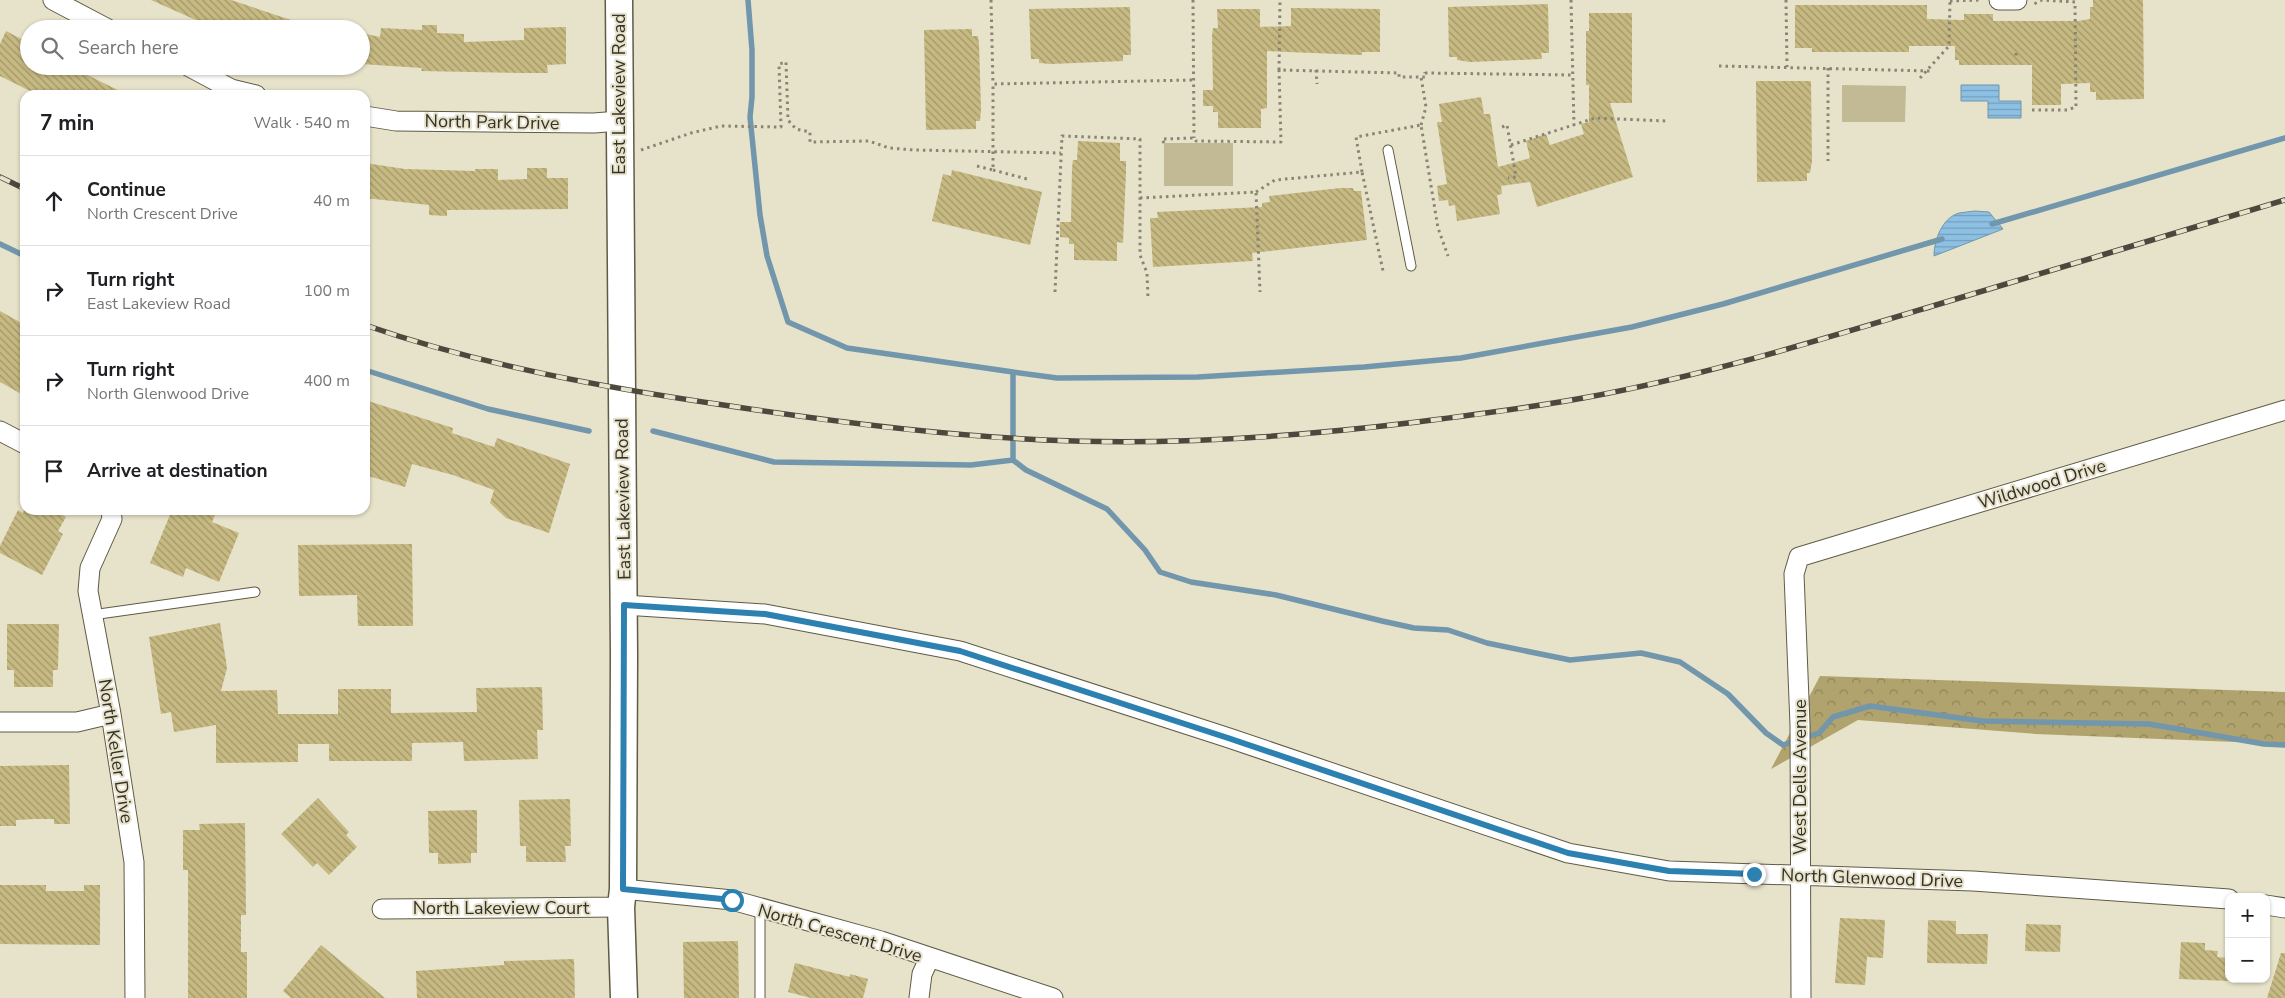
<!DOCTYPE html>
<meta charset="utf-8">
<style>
body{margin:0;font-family:"Nunito Sans",sans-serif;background:#f6f6f6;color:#202124}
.controls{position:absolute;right:15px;bottom:15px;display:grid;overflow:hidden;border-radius:10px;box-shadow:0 1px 4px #0004}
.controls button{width:45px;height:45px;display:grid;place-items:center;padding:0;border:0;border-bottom:1px solid #e0e0e0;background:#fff;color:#202124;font:25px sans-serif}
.stop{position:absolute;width:15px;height:15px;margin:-11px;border:4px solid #2d81b1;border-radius:50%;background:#fff}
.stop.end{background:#2d81b1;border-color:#fff;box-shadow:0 1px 5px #0008}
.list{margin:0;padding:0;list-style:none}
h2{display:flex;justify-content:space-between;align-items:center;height:65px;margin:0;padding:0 20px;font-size:21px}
h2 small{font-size:16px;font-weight:400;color:#757577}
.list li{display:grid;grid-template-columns:32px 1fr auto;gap:15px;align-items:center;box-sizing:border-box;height:90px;padding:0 20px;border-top:1px solid #e0e0e0}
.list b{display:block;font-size:19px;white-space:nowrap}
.list p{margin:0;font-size:16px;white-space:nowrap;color:#757577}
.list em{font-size:16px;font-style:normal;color:#757577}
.icon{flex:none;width:28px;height:28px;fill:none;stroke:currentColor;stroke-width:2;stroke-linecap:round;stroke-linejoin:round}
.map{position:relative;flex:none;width:2285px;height:998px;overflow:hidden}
.search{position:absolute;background:#fff;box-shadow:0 1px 4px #0004;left:20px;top:20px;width:350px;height:55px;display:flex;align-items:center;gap:12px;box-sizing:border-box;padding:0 18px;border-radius:28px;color:#757577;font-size:19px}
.panel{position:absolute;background:#fff;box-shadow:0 1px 4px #0004;left:20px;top:90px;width:350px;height:425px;border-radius:15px}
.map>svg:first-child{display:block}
.green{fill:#c2b995}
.forest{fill:url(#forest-crowns)}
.water{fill:url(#water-rules);stroke:#7296ac}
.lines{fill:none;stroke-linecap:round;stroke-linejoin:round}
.stream{stroke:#7296ac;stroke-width:5.5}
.building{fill:url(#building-back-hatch)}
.lane-casing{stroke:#5f5b46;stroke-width:11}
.street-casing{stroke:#5f5b46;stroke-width:21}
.secondary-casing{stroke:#5f5b46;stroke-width:29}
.path{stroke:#898575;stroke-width:3;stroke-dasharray:2.5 4;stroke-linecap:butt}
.lane{stroke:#fff;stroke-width:9}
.street{stroke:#fff;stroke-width:19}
.secondary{stroke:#fff;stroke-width:26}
.rail-casing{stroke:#4c483d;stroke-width:5.5}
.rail{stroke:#e7e2ca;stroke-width:4;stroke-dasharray:11;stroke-linecap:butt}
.route{stroke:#2d81b1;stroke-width:6}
.labels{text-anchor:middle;stroke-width:4;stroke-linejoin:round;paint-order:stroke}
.street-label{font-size:18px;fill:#343128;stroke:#e7e2ca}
</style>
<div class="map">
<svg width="2285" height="998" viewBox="0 0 2285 998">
<defs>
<pattern id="forest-crowns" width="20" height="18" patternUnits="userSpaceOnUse" patternTransform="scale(1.25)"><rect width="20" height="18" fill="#b0a36d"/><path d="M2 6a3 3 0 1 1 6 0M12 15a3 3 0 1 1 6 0" fill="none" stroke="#90855a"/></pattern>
<pattern id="water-rules" width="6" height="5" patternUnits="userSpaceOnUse" patternTransform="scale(1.25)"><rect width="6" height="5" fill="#8dc1e4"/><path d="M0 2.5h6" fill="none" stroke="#749db9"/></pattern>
<pattern id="building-back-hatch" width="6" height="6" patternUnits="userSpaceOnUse" patternTransform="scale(1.25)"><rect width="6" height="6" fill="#c6b982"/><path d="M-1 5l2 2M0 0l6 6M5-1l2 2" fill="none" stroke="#a2976a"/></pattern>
</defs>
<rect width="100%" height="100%" fill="#e7e2ca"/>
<path class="green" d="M1842 85 1906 86 1905 122H1842Z
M1164 143H1233V186H1164Z"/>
<path class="forest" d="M1820 676 2285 692V744L2036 734 1858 720 1771 769Z"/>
<path class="water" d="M1961 85H1999V101H2021V118H1988V101H1961Z
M1975 211 1989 212 2003 229 1934 256C1934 240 1942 218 1959 213 1964 212 1970 212 1975 211Z"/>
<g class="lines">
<path class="stream" d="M748 0 752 50V97L750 117 760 215 767 256 788 322 847 348 1013 372V460
M1992 224 2285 138
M0 244 25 256
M365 370 488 409 589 431
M1013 372 1057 378 1198 377 1364 367 1461 358 1632 327 1723 304 1942 239
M653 431 774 462 971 465 1013 460 1026 470 1107 509 1145 550 1160 572 1191 582 1276 595 1382 621 1414 628 1448 630 1487 643 1570 660 1641 653 1680 662 1728 694 1766 733 1783 745 1819 733 1833 717 1870 706 1982 721 2149 724 2264 744 2285 745"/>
</g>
<path class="building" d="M151 0H231L309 26 308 29H221L207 25Z
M2093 0H2143L2144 99 2096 100V92H2090V83L2061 84V105H2032V65H1959V60H1955V46H1909V52H1812V48H1795V5H1927V19L1964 20V14H1993V21H2078L2090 19V7H2093Z
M1548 4 1549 53H1541L1542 59 1470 62 1457 60V57H1449L1448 7Z
M1130 7 1131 55H1123V61L1051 64 1039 63V59H1031L1029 9Z
M1291 8 1380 9V52H1362V55L1267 51V108L1261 109V128H1218V112H1213V106H1203V90H1213L1212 36 1213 28H1218L1217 9H1260V27L1291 26Z
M1589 13H1632V103H1610L1633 177 1537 207 1530 182 1501 186 1502 194 1497 195 1500 214 1457 221 1455 205 1449 206 1448 200 1439 201 1437 186 1447 184 1437 122H1442L1439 104 1481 97 1484 114H1490L1498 167 1530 158 1526 141 1546 134 1550 145 1584 134 1581 124 1589 122V85H1586V31H1589Z
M422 25H437V33L464 34V42L524 40V28L566 27V64L547 65 548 73H524L421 71 422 68 361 64V33L380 37 381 28 422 30Z
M972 29V36H978L979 44 981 109 980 121H976V129L926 130 924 30Z
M6 31 29 43V66H69L128 95H38L0 76V44Z
M1756 81H1811L1812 161 1810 173H1807V181L1757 182Z
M1078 141 1120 143V161H1126V172L1123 243 1117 242V261L1074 260V244H1069V238L1060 237V222H1071L1072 168 1073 160H1077Z
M365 163 405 169 475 171V169H498V180L527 179V168H547V178H568V209L447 210V216L429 215V205L365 198Z
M952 170 1042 192 1030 245 932 221 943 174 951 176Z
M1340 188H1353L1354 191H1361L1367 240 1252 253 1253 261 1153 267 1150 218H1158L1157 212 1262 207V203L1270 202 1269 196Z
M0 311 25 325V396L0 382Z
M365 400 453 428 452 433 494 447 497 438 570 464 549 533 506 518 490 503 494 490 453 475 412 464 405 487 365 475Z
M18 510 23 513 24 510H53L66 517 58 531 63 534 42 575 0 553V546Z
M172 510H217L212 522 239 533 219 582 186 568 183 577 150 563Z
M412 544 413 626H358L357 595 299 596 298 545Z
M220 623 227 668 221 691 277 690 278 714H338V689H391V713L477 712 476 688 542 687 543 730H537L538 759 464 761 463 742 412 743V761H329V744H298V762L216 763V725L174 732 171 712 161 714 149 637Z
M7 624H59L58 670H53V687H14V670H7Z
M69 765 70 824H54V819H35L16 820V826H0V766Z
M318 798 349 832 346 835 357 847 329 875 317 863 313 867 281 834Z
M570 799 571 846H565L566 862H526V846H520L519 800Z
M477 810V853H471V863L438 864V853H429L428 811Z
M245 823 246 915H241V952H247V998H188V870H183V830H200L199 824Z
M0 885H46V891H84V885H100V945L0 944Z
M1840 918 1885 920 1883 958 1867 957 1865 985 1835 983Z
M1928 920 1956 921V934H1988L1987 964 1927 963Z
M2026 924 2061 925 2060 952 2025 951Z
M738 941 739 998H684L683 942Z
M2181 942 2205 943V950L2218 951 2217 957 2229 958V981L2179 979Z
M321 945 354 972 385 998H291L283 991Z
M2281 953H2285V998H2267Z
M574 959 575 998H417L416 971 504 965V961Z
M795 963 850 977V974L868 979 863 998H811L788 992Z"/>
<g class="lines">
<g class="lane-casing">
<path id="lane" d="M1388 150 1411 266
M92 615 255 592
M760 909V998"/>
</g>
<g class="street-casing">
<path id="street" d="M53 0 108 29
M1999 0H2017
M188 66 231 89 256 95
M365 116 396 121 594 123 619 121
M0 431 25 444
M111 510 112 519 90 568 88 591 111 714 134 862 135 998
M624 605 765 614 960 651 1229 738 1568 853 1669 871 1973 881 2229 899
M0 722H77L111 714
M623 889 732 900 881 941 1053 998
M2266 905 2285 908
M382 909 621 907
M919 998 922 974 929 959
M1801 998 1800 725 1794 574 1799 557 2285 410"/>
</g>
<g class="secondary-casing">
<path id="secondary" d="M619 0 624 656 623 889 621 907 624 998"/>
</g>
<path class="path" d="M991 0 993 84
M1193 0 1194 138
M1571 0 1574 126
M1786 0 1787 67
M1950 1 1982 0
M2016 53V59
M1719 66 1930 71
M1828 68V161
M1279 70 1280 0
M1316 70 1317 84
M1425 73 1573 75
M1920 78 1949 46 1950 0
M2032 110H2067L2076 107 2075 2 2042 0 2034 4
M1421 125 1426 107 1421 77
M1502 127 1507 125 1516 177 1508 178
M1164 143 1162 139 1194 138 1196 141 1281 142 1279 70 1399 73V77H1425V72
M1511 145 1595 118 1666 121
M641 150 691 133 721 126 781 127 779 64 786 62 788 120 796 129 810 132V142L869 141 889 148 914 150 1061 153
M977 166 993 170V84L1194 80
M993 170 1027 179
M1362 172 1356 137 1421 125 1438 228 1448 256
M1256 192 1275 180 1362 172 1383 271
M1140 198 1256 192 1260 292
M1055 292 1062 136 1140 139V255L1147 273 1148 298"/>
<use href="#lane" class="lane"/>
<use href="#street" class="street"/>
<use href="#secondary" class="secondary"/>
<g class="rail-casing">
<path id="rail" d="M0 177 25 189
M365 325C483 366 607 388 730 406 835 422 937 435 1044 440 1168 446 1294 437 1417 422 1473 415 1528 408 1583 398 1703 376 1820 340 1936 305 2052 270 2169 235 2285 200"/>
</g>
<use href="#rail" class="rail"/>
</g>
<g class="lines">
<path class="route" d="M732 900 623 889 624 605 765 614 960 651 1228 738 1568 853 1669 871 1754 874"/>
</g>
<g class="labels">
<g class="street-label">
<text transform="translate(619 94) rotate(-90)" y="6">East Lakeview Road</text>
<text transform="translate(492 122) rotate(1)" y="6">North Park Drive</text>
<text transform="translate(2042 484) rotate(-17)" y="6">Wildwood Drive</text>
<text transform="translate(623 499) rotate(-91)" y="6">East Lakeview Road</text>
<text transform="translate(116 751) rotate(81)" y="6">North Keller Drive</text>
<text transform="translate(1800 777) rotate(-90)" y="6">West Dells Avenue</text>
<text transform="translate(1872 878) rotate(2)" y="6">North Glenwood Drive</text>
<text x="501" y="914">North Lakeview Court</text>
<text transform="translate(840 933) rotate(16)" y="6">North Crescent Drive</text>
</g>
</g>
</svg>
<div class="controls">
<button>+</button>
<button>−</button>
</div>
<div class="stop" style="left:732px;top:900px"></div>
<div class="stop end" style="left:1754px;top:874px"></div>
<div class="search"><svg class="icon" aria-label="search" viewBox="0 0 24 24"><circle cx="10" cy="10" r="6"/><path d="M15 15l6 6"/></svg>Search here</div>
<section class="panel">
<h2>7 min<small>Walk · 540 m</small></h2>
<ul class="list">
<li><svg class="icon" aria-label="ahead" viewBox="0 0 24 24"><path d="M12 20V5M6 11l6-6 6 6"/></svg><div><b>Continue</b><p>North Crescent Drive</p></div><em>40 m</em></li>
<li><svg class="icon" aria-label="right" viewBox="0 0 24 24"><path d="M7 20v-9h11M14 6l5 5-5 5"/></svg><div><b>Turn right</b><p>East Lakeview Road</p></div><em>100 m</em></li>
<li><svg class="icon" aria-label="right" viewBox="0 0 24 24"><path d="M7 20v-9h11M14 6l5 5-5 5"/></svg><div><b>Turn right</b><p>North Glenwood Drive</p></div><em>400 m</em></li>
<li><svg class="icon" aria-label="arrive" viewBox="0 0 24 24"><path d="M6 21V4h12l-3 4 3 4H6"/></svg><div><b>Arrive at destination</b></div></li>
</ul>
</section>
</div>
